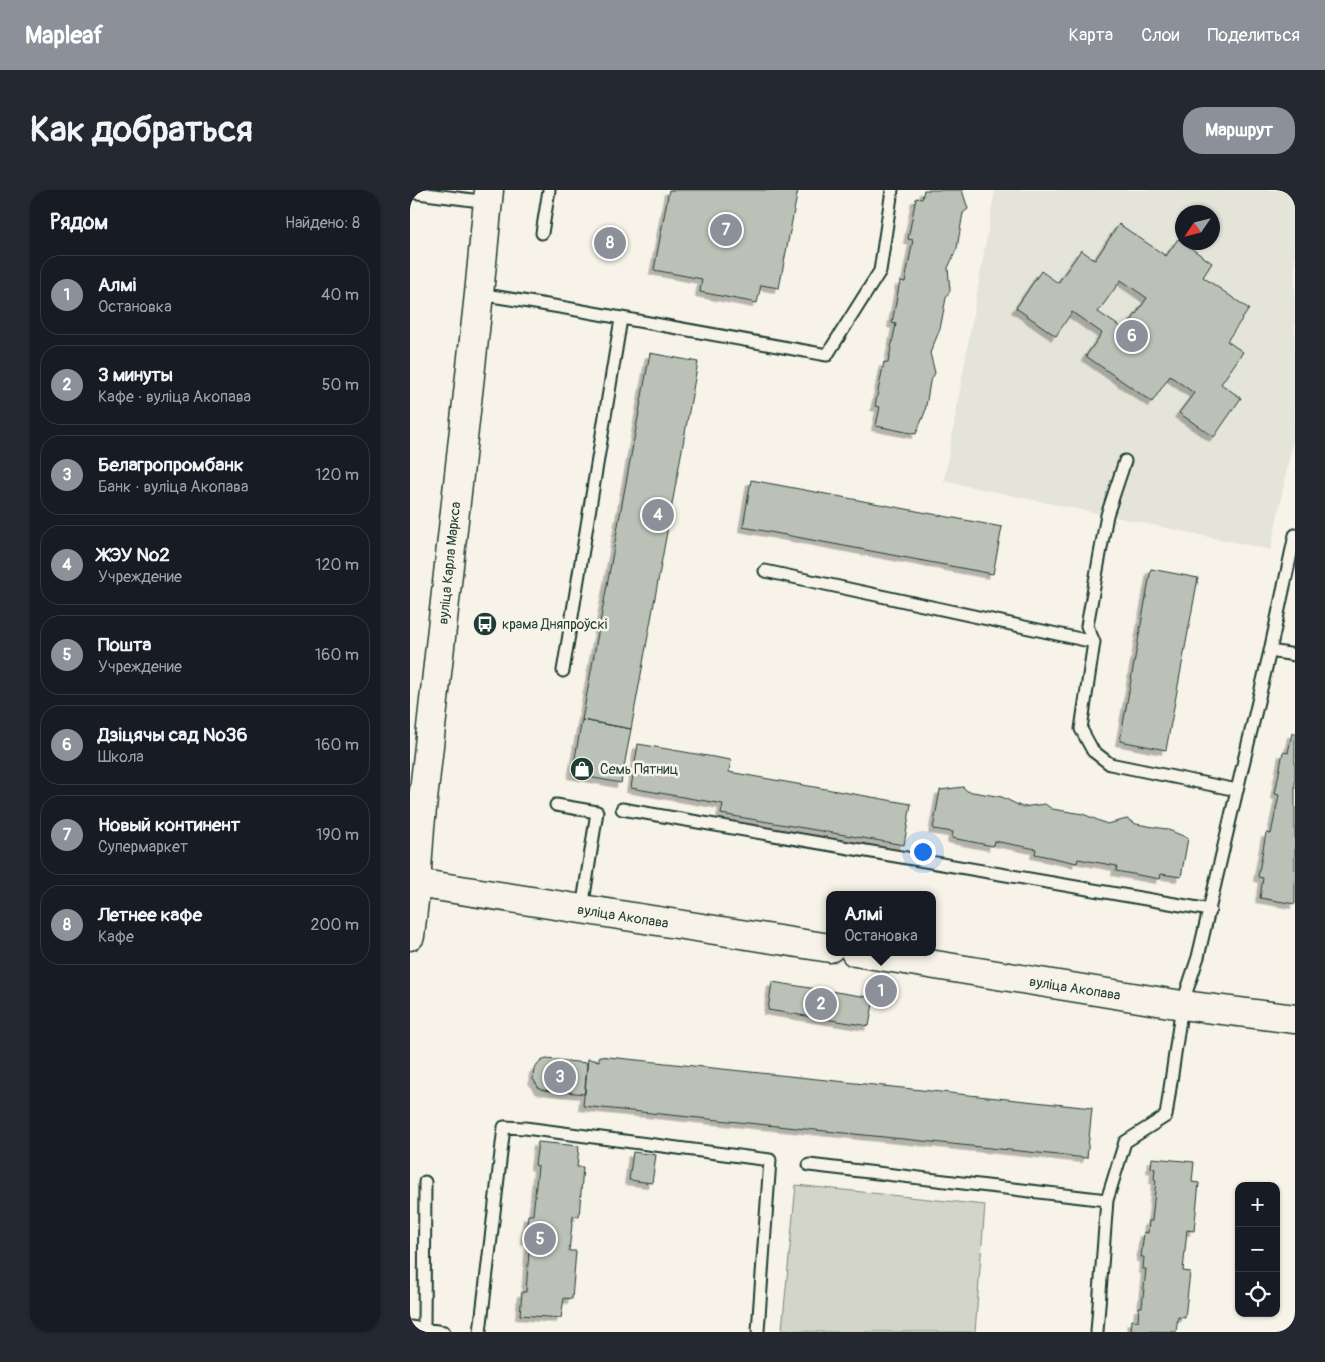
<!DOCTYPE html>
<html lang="ru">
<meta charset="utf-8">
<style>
body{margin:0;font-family:Pangolin,sans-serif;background:#242831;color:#f1f3f6}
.controls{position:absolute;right:15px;bottom:15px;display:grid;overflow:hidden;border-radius:10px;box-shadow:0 1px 4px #0004}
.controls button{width:45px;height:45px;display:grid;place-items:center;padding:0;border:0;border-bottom:1px solid #363941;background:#171b24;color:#f1f3f6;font:25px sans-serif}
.compass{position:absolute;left:765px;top:15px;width:45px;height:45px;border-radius:50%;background:#171b24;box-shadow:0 1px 4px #0004;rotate:235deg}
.you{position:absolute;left:512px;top:661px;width:18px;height:18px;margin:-12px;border:4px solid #fff;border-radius:50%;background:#1a73e8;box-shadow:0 0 0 8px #1a73e833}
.badge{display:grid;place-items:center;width:32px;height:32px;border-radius:50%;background:#8c9099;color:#fff;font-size:16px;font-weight:700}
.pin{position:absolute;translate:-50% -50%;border:2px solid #fff;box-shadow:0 1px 5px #0006}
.popup{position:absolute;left:416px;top:701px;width:110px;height:65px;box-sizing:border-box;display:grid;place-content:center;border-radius:10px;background:#171b24;filter:drop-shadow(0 1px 4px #0005);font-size:16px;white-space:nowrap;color:#9ea1a6}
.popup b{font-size:19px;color:#f1f3f6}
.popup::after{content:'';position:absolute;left:50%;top:100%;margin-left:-10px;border:10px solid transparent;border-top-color:#171b24}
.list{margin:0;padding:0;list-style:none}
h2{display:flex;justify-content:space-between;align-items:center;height:65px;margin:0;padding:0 20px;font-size:21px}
h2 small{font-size:16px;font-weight:400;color:#9ea1a6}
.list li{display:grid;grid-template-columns:32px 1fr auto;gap:15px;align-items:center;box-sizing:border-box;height:80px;margin:0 10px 10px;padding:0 10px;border:1px solid #363941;border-radius:20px}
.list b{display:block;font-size:19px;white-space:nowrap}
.list p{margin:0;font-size:16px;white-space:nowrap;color:#9ea1a6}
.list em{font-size:16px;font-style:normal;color:#9ea1a6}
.icon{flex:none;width:28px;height:28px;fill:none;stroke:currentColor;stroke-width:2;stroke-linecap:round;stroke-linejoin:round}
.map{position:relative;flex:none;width:885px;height:1142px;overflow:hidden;border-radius:20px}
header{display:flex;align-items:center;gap:30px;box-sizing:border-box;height:70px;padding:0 25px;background:#8c9099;color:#fff}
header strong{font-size:24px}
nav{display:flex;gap:28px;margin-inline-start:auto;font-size:18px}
.intro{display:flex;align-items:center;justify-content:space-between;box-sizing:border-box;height:120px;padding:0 30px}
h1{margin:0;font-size:35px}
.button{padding:12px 22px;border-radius:20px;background:#8c9099;color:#fff;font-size:18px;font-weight:700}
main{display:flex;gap:30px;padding:0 30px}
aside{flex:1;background:#171b24;border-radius:20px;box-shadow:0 1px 4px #0004}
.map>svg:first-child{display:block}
.built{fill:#e5e4d9;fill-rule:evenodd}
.green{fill:#d3d5ca;stroke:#79897f}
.building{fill:#bbc1b6;stroke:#1f3d34;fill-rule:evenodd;filter:url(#shadow)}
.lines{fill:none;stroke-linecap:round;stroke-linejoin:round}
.lane-casing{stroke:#1f3d34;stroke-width:15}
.secondary-casing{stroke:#1f3d34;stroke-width:31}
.lane{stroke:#f7f3e8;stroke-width:11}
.secondary{stroke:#f7f3e8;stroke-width:28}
.labels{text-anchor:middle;stroke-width:5;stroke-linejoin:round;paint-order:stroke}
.street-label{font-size:14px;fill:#1f3d34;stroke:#f7f3e8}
.poi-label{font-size:14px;fill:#1f3d34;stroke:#f7f3e8;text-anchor:start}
</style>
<header>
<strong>Mapleaf</strong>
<nav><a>Карта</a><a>Слои</a><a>Поделиться</a></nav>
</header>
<div class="intro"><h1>Как добраться</h1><a class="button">Маршрут</a></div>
<main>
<aside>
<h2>Рядом<small>Найдено: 8</small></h2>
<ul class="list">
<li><span class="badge">1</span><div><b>Алмі</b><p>Остановка</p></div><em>40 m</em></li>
<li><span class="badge">2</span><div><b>3 минуты</b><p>Кафе · вуліца Акопава</p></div><em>50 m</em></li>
<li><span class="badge">3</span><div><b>Белагропромбанк</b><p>Банк · вуліца Акопава</p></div><em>120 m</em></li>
<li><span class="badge">4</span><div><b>ЖЭУ №2</b><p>Учреждение</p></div><em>120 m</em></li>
<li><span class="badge">5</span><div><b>Пошта</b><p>Учреждение</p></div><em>160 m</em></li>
<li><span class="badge">6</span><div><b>Дзіцячы сад №36</b><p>Школа</p></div><em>160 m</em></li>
<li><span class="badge">7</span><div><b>Новый континент</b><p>Супермаркет</p></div><em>190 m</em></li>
<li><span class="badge">8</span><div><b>Летнее кафе</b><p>Кафе</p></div><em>200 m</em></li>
</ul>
</aside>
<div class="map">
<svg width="885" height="1142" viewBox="0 0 885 1142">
<defs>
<filter id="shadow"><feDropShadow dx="-4.5" dy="4.5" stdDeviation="0" flood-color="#0004"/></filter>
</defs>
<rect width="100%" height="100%" fill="#f7f3e8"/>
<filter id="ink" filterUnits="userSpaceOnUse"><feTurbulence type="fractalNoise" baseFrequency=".02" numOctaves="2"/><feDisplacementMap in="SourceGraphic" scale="10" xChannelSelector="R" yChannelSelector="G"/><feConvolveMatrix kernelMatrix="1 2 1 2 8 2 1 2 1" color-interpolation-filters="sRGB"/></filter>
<g filter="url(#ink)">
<path class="built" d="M585 0H885V239L861 360 534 291ZM772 22H802V52H772Z"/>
<path class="green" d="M386 995 575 1015 565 1142H402L372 1139Z"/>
<path class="building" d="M259 0H388L369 98 351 95 347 113 290 102 292 89 244 80Z
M514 0H552L558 19 553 23 547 58 538 78 540 101 536 108 530 139 520 163 525 183 520 192 515 222 506 244 466 236 470 217 465 216 474 172 478 173 486 134 482 133 490 91 495 92 503 50 498 49 506 8 512 9Z
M709 34 756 66 768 49 802 73 793 87 839 119 817 151 833 162 811 194 831 208 804 247 769 223 784 203 760 186 742 212 676 166 692 143 662 122 646 146 606 118 631 81 648 93 671 60 685 70ZM711 90 737 108 715 140 688 122Z
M240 163 288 172 221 539 172 530Z
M341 290 592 337 583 384 333 337Z
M741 379 788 388 756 560 710 551Z
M172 530 221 539 211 593 162 584Z
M882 543H885V714L850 708 853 688 848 687 856 643 861 644 869 605 865 604 873 562 878 563Z
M228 554 321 570 319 582 501 614 494 655 311 624 313 614 221 598Z
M553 597 557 601 592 607 612 617 635 614 642 619 673 624 697 634 717 629 726 634 756 639 778 648 771 687 751 684 750 689 706 681 707 676 668 669 667 673 625 664 626 659 584 651 583 656 542 648 543 642 523 639 530 600Z
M362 792 464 808 459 836 358 820Z
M189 866 682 918 677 968 173 916 178 869 189 871Z
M136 869 177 873 175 904 133 900 129 898 123 889 124 879 131 871Z
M128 952 169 956 167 977H173L169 1027 163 1026 159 1061H166L162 1109 154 1108 151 1128 110 1125 112 1102H116L120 1049H115L118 1025H123L128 976 125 975Z
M223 962 246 965 242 993 219 990Z
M742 968 784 972 782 992 789 993 784 1041 777 1040 773 1081 780 1082 775 1128 768 1127 766 1142 721 1141 722 1130 728 1131 729 1117H732L736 1079H733L734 1067H731L734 1042 738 1043 739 1031H742L746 990 744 989 745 979 741 978Z"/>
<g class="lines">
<g class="lane-casing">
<path id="lane" d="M0 2 78 12
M132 43 139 0
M69 104 156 118 417 165 470 81 482 0
M355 381 684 452
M860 461 885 465
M153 481 211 129
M827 600 860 461 885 345
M146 615 187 622 172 719
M212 619 800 720
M399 975 697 1010
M0 1137 34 1142
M14 1138 15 992
M70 1142 94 937 115 938 360 970 348 1141
M687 1142 697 1010 715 952 756 926 772 815 788 767 827 600 700 574 683 561 671 539 684 452 677 436 697 325 715 271"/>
</g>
<g class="secondary-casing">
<path id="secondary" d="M6 693 420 758
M0 746 6 693 10 637 69 104 79 0
M445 762 772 815 885 829"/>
</g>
<use href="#lane" class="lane"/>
<use href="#secondary" class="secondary"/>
</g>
</g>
<defs>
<g id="bus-disc" transform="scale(1.25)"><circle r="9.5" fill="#1f3d34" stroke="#f7f3e8"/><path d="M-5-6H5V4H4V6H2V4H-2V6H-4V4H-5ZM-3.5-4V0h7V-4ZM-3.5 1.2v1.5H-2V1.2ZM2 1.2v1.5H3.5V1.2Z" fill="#fff"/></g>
<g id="shop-disc" transform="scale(1.25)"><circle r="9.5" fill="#1f3d34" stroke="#f7f3e8"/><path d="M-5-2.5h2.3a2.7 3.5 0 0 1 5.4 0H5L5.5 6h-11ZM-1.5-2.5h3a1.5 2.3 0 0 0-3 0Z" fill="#fff"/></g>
</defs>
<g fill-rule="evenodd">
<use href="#bus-disc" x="75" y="434"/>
<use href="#shop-disc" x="172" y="579"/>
</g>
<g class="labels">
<g class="street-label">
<text transform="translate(39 373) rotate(-84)" y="5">вуліца Карла Маркса</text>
<text transform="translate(213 726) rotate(9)" y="5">вуліца Акопава</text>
<text transform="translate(665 798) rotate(9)" y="5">вуліца Акопава</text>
</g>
<g class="poi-label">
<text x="92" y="439">крама Дняпроўскі</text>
<text x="190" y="584">Семь Пятниц</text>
</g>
</g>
</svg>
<div class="controls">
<button>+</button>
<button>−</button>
<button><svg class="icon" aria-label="locate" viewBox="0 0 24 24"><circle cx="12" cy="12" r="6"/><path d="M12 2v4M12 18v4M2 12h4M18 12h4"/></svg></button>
</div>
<svg class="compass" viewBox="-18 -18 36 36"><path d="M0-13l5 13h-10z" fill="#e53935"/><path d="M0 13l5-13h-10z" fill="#9ea1a6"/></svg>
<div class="you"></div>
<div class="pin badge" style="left:471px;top:801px">1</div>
<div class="popup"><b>Алмі</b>Остановка</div>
<div class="pin badge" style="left:411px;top:814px">2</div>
<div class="pin badge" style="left:150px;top:887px">3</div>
<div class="pin badge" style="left:248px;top:325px">4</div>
<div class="pin badge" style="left:130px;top:1049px">5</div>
<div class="pin badge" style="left:722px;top:146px">6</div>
<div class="pin badge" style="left:316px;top:40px">7</div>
<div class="pin badge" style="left:200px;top:53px">8</div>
</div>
</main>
